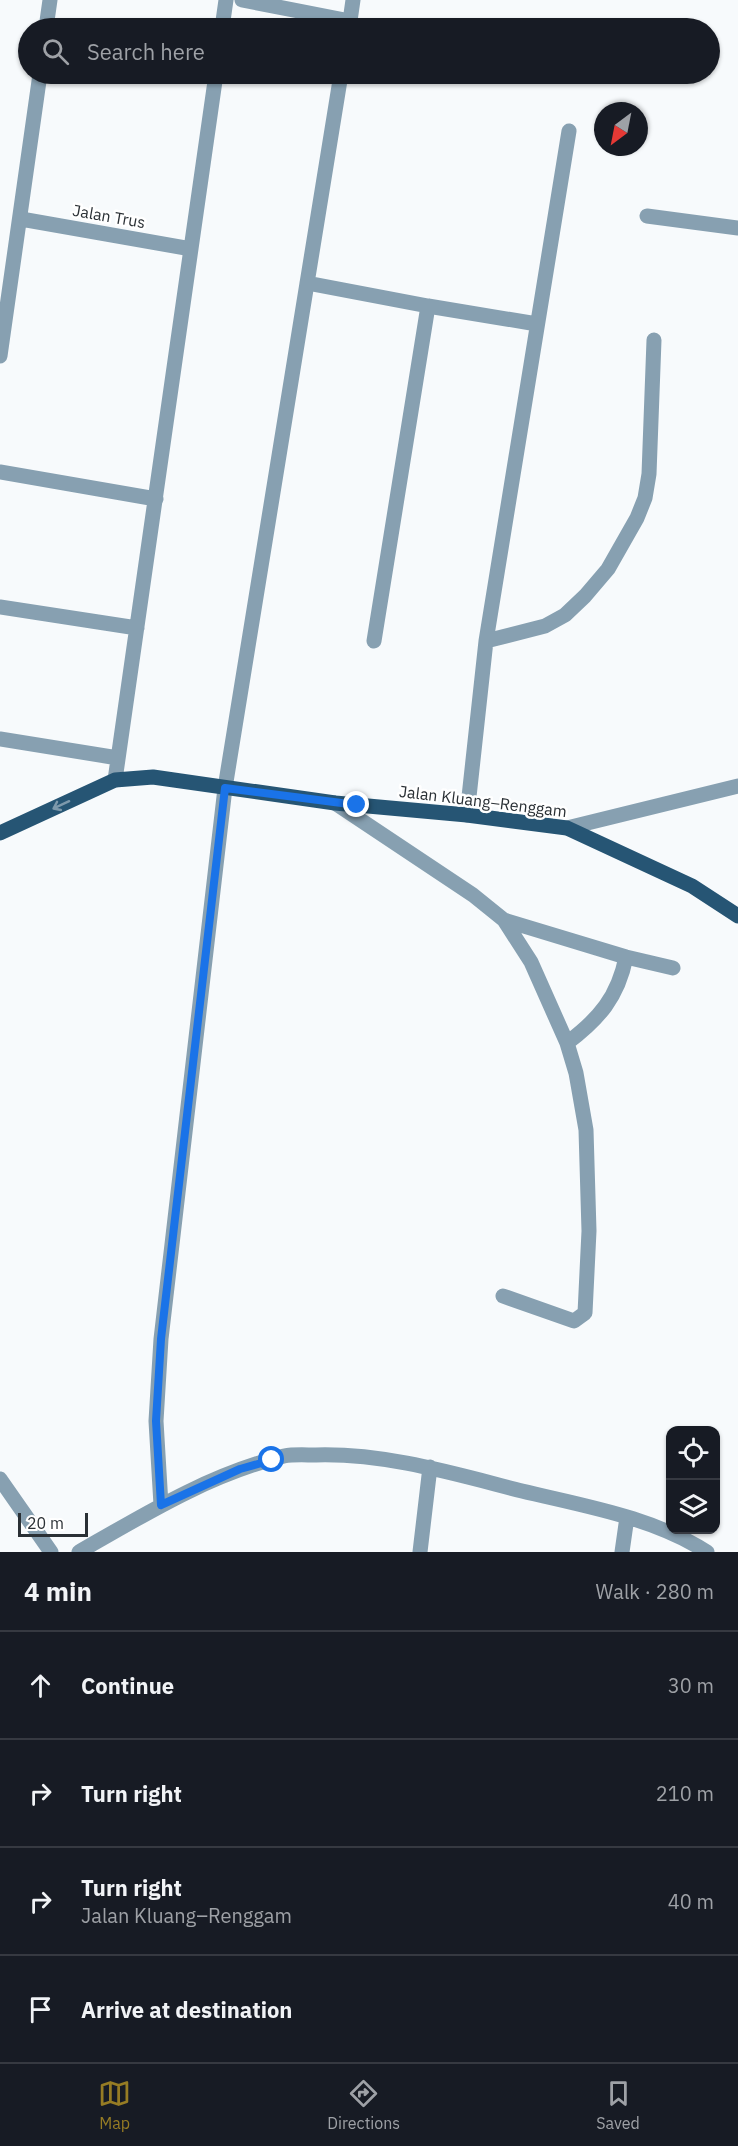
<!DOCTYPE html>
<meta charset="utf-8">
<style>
body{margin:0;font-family:"IBM Plex Sans",sans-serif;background:#20242c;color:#f1f3f6}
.controls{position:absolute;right:18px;bottom:18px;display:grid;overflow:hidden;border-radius:12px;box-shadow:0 2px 4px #0004}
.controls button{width:54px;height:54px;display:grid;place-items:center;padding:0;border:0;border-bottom:2px solid #363941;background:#171b24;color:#f1f3f6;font:30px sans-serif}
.compass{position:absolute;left:594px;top:102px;width:54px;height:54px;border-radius:50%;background:#171b24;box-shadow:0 2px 4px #0004;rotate:212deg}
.scale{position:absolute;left:18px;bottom:15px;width:70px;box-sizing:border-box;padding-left:6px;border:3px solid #2a3035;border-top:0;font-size:16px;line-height:21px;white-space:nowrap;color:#2a3035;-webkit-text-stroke:4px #fff;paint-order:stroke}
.stop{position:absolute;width:18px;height:18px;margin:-14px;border:4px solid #1a73e8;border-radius:50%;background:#fff}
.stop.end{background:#1a73e8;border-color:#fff;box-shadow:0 2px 6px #0008}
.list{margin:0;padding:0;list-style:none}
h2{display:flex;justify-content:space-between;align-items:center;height:78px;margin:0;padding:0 24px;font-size:26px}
h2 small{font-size:20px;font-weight:400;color:#9ea1a6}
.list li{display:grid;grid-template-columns:39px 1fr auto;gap:18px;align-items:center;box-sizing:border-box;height:108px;padding:0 24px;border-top:2px solid #363941}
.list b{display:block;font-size:22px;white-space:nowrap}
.list p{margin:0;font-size:20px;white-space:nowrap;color:#9ea1a6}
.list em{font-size:20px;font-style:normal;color:#9ea1a6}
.icon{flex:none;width:33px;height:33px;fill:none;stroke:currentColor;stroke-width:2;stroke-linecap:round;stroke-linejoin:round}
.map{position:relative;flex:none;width:738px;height:1552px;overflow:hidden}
.search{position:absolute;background:#171b24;box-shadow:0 2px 4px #0004;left:18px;right:18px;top:18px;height:66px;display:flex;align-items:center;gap:15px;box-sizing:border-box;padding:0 21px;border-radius:33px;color:#9ea1a6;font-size:22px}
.sheet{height:510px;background:#171b24}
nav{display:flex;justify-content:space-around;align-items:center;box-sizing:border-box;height:84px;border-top:2px solid #363941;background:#171b24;font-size:16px;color:#9ea1a6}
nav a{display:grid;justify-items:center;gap:3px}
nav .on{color:#967c24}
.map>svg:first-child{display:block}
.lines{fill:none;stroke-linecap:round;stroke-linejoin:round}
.minor{stroke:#87a0b1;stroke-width:15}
.major{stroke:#265574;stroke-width:15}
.oneway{stroke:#7d99ac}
.route{stroke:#1a73e8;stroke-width:8}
.labels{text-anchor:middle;stroke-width:5;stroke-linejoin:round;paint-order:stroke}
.street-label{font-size:16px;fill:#2a3035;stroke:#fff}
</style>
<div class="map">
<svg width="738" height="1552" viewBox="0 0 738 1552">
<rect width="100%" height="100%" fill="#f7fafc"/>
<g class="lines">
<path class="minor" d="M242 0 350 21
M46 28 50 0
M222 28 226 0
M349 28 353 0
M647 216 738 228
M21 219 191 249
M307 283 428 306 537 324
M0 356 40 74
M0 472 156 499
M0 607 137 628
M374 641 428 306
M486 641 545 626 565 615 585 596 608 569 637 518 645 498 649 474 654 340
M0 739 118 758
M115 780 216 74
M335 803 473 895 504 920 531 962 567 1043 576 1073 586 1130 589 1231 585 1313 574 1321 503 1296
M467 815 486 641 569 131
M567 828 738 786
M504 920 626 957 673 968
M567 1043C599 1019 618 997 626 957
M0 1479 51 1552
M161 1505 156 1421 161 1339 225 788 341 74
M79 1552C145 1514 210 1474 284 1456 294 1454 306 1455 316 1455 386 1453 455 1474 522 1491 584 1506 652 1517 707 1552
M420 1552 430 1467
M622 1552 627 1517"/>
<path class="major" d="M0 833 115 780 153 777 335 803 467 815 567 828 692 886 738 916"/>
</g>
<defs><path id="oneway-shaft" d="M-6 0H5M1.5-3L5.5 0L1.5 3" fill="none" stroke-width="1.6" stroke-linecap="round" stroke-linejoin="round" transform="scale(1.5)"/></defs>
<use class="oneway" href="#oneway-shaft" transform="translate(61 805) rotate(155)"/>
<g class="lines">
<path class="route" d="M272 1460 240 1469 161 1505 156 1421 161 1339 225 788 357 805"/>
</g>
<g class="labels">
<g class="street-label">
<text transform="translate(109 216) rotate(10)" y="6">Jalan Trus</text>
<text transform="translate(483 801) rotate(7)" y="6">Jalan Kluang–Renggam</text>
</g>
</g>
</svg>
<div class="controls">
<button><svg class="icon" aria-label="locate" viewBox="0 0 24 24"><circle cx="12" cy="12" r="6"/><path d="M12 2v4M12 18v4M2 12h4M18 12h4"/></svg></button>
<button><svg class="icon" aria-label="layers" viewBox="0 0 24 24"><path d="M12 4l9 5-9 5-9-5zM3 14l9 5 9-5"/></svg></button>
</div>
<svg class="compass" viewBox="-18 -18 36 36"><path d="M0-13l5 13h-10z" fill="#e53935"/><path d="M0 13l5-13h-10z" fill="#9ea1a6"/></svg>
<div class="scale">20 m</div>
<div class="stop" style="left:272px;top:1460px"></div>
<div class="stop end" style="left:357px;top:805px"></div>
<div class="search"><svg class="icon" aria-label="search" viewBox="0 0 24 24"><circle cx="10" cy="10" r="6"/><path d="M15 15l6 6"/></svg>Search here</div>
</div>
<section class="sheet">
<h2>4 min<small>Walk · 280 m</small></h2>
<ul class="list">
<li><svg class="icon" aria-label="ahead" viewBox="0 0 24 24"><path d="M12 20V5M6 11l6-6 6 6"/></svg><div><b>Continue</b></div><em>30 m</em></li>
<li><svg class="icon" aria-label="right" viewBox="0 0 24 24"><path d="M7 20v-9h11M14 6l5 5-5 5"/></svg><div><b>Turn right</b></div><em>210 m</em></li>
<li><svg class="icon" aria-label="right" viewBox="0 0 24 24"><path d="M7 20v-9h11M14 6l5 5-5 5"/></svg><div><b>Turn right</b><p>Jalan Kluang–Renggam</p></div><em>40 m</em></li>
<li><svg class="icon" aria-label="arrive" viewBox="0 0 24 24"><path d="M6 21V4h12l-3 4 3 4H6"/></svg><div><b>Arrive at destination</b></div></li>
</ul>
</section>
<nav>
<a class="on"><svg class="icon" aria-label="map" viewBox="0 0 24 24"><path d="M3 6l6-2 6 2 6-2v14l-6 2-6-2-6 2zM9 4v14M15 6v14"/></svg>Map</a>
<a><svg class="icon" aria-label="directions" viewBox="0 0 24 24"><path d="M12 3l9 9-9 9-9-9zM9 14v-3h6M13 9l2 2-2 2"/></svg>Directions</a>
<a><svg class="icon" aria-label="saved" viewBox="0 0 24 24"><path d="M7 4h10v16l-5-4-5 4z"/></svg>Saved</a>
</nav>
